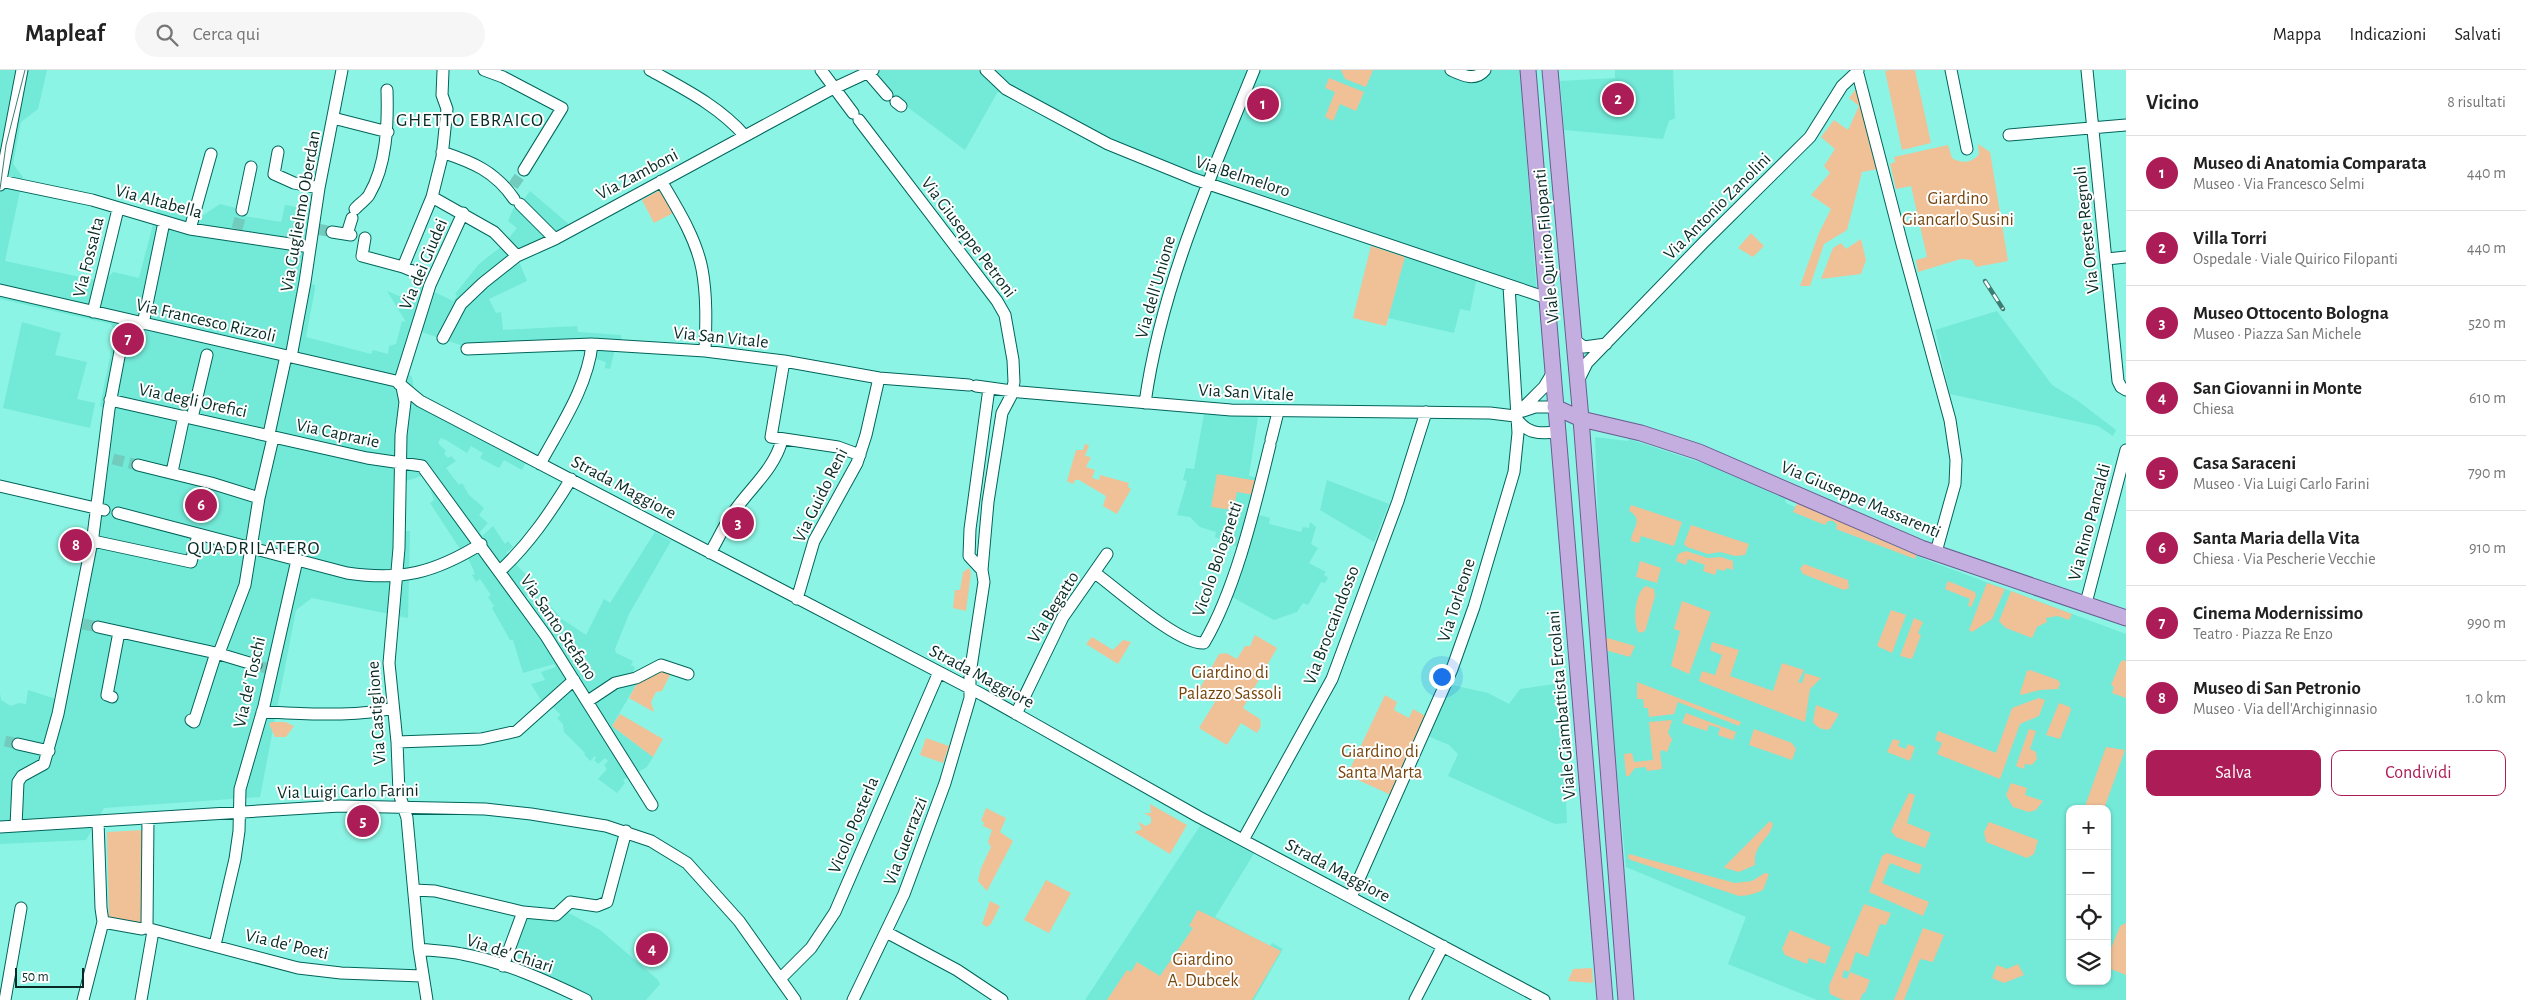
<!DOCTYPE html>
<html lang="it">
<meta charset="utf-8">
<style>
body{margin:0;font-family:"Alegreya Sans",sans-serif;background:#f6f6f6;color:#222}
.controls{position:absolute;right:15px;bottom:15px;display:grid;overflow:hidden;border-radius:10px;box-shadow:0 1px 4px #0004}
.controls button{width:45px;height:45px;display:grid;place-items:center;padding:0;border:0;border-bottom:1px solid #e0e0e0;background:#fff;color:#222;font:25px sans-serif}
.scale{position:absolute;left:15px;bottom:12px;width:69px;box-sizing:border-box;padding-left:5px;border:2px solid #082b26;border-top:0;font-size:14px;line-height:18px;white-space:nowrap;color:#082b26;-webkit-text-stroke:4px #fff;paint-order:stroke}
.you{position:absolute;left:1441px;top:606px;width:18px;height:18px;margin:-12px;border:4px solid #fff;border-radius:50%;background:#1a73e8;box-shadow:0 0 0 8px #1a73e833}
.badge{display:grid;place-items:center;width:32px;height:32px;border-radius:50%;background:#ac1d57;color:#fff;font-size:16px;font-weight:700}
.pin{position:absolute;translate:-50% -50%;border:2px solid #fff;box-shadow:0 1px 5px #0006}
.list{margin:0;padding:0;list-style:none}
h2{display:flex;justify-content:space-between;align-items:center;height:65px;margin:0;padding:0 20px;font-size:21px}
h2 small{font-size:16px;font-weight:400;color:#767676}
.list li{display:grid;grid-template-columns:32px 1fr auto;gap:15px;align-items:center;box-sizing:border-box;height:75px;padding:0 20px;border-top:1px solid #e0e0e0}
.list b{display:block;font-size:19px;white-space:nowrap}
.list p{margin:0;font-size:16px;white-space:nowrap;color:#767676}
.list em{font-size:16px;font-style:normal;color:#767676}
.actions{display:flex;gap:10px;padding:15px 20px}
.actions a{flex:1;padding:11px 0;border:1px solid #ac1d57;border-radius:10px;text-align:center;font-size:18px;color:#ac1d57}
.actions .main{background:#ac1d57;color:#fff}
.icon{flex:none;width:28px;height:28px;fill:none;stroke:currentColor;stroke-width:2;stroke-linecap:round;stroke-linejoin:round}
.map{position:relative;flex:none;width:2126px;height:930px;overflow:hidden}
header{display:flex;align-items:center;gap:30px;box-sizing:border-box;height:70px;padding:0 25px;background:#fff;border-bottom:1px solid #e0e0e0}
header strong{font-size:24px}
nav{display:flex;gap:28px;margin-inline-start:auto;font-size:18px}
.search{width:350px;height:45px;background:#f6f6f6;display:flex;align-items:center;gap:12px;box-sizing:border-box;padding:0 18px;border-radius:28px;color:#767676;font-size:19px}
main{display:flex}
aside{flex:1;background:#fff}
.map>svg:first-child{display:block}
.built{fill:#73e9d8;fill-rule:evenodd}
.green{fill:#f0c196}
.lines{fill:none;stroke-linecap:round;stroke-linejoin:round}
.minor-tunnel{stroke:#72ccbe;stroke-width:11;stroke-dasharray:11 5.5;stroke-linecap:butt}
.minor-casing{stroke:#01645b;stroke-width:13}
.major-casing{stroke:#685c91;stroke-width:17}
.minor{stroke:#fff;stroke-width:11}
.major{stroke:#c4addf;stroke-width:15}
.tram{stroke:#3e7d74;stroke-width:1}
.rail-casing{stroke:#3e7d74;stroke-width:4.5}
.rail{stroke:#fff;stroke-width:2.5;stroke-dasharray:8;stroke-linecap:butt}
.labels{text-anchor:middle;stroke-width:4;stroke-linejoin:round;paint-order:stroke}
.street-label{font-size:18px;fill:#082b26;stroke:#fff}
.park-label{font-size:18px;fill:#77460d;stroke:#fff}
.neighbourhood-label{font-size:19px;letter-spacing:1px;fill:#082b26;stroke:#fff}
</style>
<header>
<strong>Mapleaf</strong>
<div class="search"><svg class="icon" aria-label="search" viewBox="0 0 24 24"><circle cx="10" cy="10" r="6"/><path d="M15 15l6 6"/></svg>Cerca qui</div>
<nav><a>Mappa</a><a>Indicazioni</a><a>Salvati</a></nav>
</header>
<main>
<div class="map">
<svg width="2126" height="930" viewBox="0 0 2126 930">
<rect width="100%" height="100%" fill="#8cf4e4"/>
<path class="built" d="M0 0H47L38 39 21 52 13 94 23 107 5 191 104 212 113 202 139 208 157 139 199 148 220 134 236 138 238 145 281 152 285 135 320 141 310 214 315 215V219L306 267 371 284 373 280 388 284 389 276 396 274 402 251 406 252 387 221 409 230 416 213 453 231 457 226 455 224 479 194 503 175 517 158 508 151 514 137 516 139 530 121 571 156 518 189 527 211 489 229 496 243 501 242 503 260 577 256 578 262 621 265 622 272 615 279 610 299 605 298 606 292 593 288 590 282 463 276 416 260 404 300 412 307 414 319 422 326 450 340 526 392 522 400 504 390 499 398 480 388 483 383 471 376 467 383 446 370 441 368 438 373 446 381 444 384 448 388 451 386 456 391 446 398 459 415 462 413 469 425 484 438 479 445 488 453 480 462 482 466 493 456 505 474 508 471 513 477 506 483 510 488 539 518 526 527 528 531 539 523 562 549 586 565 604 529 610 533 655 462 671 471 629 544 615 579 616 583 633 591 631 595 635 597 632 605 637 613 612 656 653 687 647 697 623 710 625 713 617 723 598 709 607 699 604 695 608 691 605 688 598 694 594 690 596 688 595 686 590 691 584 684 585 683 564 662 563 654 557 648 561 645 551 635H544L531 614 545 610 541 602 556 597 554 594 523 603 513 570H510L492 538 494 536 488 527 491 525 480 509 476 512 472 505 475 504 473 499 467 486 462 482 430 433 434 430 425 405 406 411 405 461H410L408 548 312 528 296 540 260 727 104 738 86 770 0 774V623L1 630 11 636 19 633 26 634 28 620 56 629 87 473 108 339 100 336 115 262 111 254 0 229Z
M878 0H1520L1537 226 1194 109 1005 18 997 23 965 80 890 24 873 3Z
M1615 0H1673L1675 48 1669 51 1663 69 1564 60 1560 11 1615 8Z
M1406 182 1477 207 1470 241 1460 239 1454 263 1388 248Z
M1997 241 2052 315 2078 331 2116 360 2113 366 2098 356 1950 324 1935 260Z
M22 252 61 263 55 285 87 292 77 329 95 333 90 358 3 338Z
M1204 344 1258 347 1249 406 1259 408 1237 477 1215 467 1216 462 1200 457 1190 447 1177 445 1187 411 1183 410 1186 398 1194 399Z
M1595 367 1628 371 1629 369 1711 396 1785 429 1786 433 1795 437 1799 434 1924 489 2126 564V930H1817L1728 894 1746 847 1626 797 1602 555ZM2070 739H2107V911H2070Z
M1327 410 1389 434 1374 472 1320 440Z
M1256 444 1270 448 1269 454 1301 462 1303 457 1309 458 1310 452 1316 457 1311 474 1318 478 1309 493 1326 502 1324 505 1328 508 1325 513 1321 512 1308 535 1303 533 1297 542 1274 550 1232 527Z
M1561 613 1567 753 1555 754 1448 706 1458 684 1449 675 1428 666 1452 615 1488 623 1509 634 1520 619Z
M1202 753 1255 782 1215 847 1270 876 1272 873 1283 879 1254 930H1085Z
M567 842 600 860 657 909 660 914 646 930H592L549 909 506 894 524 846 562 849Z"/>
<path class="green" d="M1341 0H1373L1366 17 1345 9Z
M1891 0H1915L1931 73 1902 80 1885 1Z
M1329 8 1364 22 1356 41 1340 34 1333 51 1325 47 1335 22 1325 18Z
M1857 18 1878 99 1862 102 1847 160 1824 174 1810 216H1800L1819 163 1831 139 1811 125 1830 103 1824 96 1835 79 1821 67 1834 50 1848 60 1859 36 1849 28Z
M1978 74 1990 82 2008 191 1976 197 1972 190 1961 189 1918 202 1916 190 1927 187 1911 116 1896 119 1890 94 1895 92 1894 87 1948 75 1952 88C1961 94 1973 93 1979 84Z
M662 119 675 142 654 153 642 130Z
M1751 163 1764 176 1753 187 1738 178Z
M1861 169 1866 190 1861 204 1821 209 1833 178 1841 173 1846 179Z
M1371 176 1405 187 1386 256 1353 248Z
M1085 374 1089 375 1085 386 1091 387 1086 397 1095 400 1092 408 1099 410 1100 405 1129 413 1128 417 1131 419 1117 444 1103 436 1106 426 1079 410H1075L1073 414 1067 411 1076 380H1083Z
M1217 404 1258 411 1254 425 1237 422 1233 440 1211 437Z
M1799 434 1916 485 1915 489 1836 459 1837 455 1833 451H1828L1825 455 1793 442 1796 435Z
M1631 435 1682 452 1674 476 1641 466 1639 473 1631 471C1631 460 1645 449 1629 441Z
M1691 455 1749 474 1745 485 1735 486 1720 482 1708 484 1687 477 1684 474Z
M1686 481 1708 488 1721 487 1733 491V500L1727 498 1724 501 1717 499 1715 505 1703 501 1705 495 1688 489 1686 495 1676 491 1678 484Z
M1640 491 1661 498 1657 513 1636 507Z
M1804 494 1848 510 1849 518 1844 520 1803 504 1800 499Z
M969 498 971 503 966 541 953 538 955 520H960L963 502Z
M1948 511 1975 522 1976 526 1971 537 1968 536 1970 529 1945 519Z
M1987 513 2005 519 1992 549 1972 562 1969 560Z
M1646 516 1654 519 1655 526 1646 558 1645 561 1639 563C1632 554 1635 521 1646 516Z
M2011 521 2072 544 2069 550 2058 546 2046 548 2047 552 2037 557 2032 568 2006 558 1999 551Z
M1682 531 1711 542 1689 604 1671 596 1680 561 1674 559Z
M1891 540 1906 545 1892 583 1877 576Z
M1914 548 1923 552 1918 563 1921 565 1912 589 1900 586Z
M1255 565 1277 578 1243 638 1260 649 1261 656 1257 663 1241 653 1227 675 1199 658 1215 632 1199 620 1219 584 1226 583 1237 589 1245 576H1250Z
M1092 567 1113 580 1123 570 1131 572 1118 594 1086 574Z
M1604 567 1635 576 1630 587 1605 580Z
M1712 572 1739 580 1730 606 1773 621 1782 593 1804 600 1798 612 1802 613 1805 603 1821 608 1810 619 1805 652 1699 611 1702 601 1715 605 1722 585 1710 580Z
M2123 590 2126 591V628L2112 623 2114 617 2111 615 2120 593Z
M663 597 672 601 662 621 656 622 651 632 654 642 629 628 637 613Z
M2030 600 2058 610 2060 613 2058 619 2040 620 2021 625 2020 623 2027 601Z
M1637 612 1741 652 1739 656 1678 632 1674 644 1649 647 1648 638H1644L1643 629H1637Z
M1385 625 1397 632 1394 640 1409 648 1413 639 1427 647 1391 725 1347 705Z
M2039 628 2045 630 2039 646 2020 654 2000 709 1937 684 1942 673 1935 670 1938 661 1996 683 2012 638Z
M2059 633 2070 637 2071 640 2060 669 2046 665Z
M1816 635 1839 644 1830 659C1825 661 1817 658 1813 652Z
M1686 643 1736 662 1733 670 1718 665 1720 658 1709 655 1707 661 1682 653Z
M620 644 663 669 653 687 612 656Z
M1672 650 1668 663 1672 669 1667 682 1662 680 1660 682 1662 699 1647 701 1646 697 1635 698 1629 706H1626L1624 684 1632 683 1634 692 1653 690 1649 652Z
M272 652H285L294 656 286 667H275L269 654Z
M1754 659 1792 673 1796 679 1792 690 1749 675Z
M2029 659 2036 661 2030 679 2036 682 2037 689 2032 695 2025 694 2024 699 2016 696Z
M926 668 949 676 943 693 920 685Z
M1893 669 1900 671 1898 676 1906 679 1908 674 1915 677 1910 691 1887 682Z
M2106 677 2125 680 2104 739H2084Z
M2011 713 2027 718 2025 725 2043 731 2036 740 2029 742 2013 737 2006 725Z
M1909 723 1915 725 1907 753 1931 763 1925 778 1896 767 1891 761Z
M1150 734 1187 755 1170 784 1134 762 1142 759 1138 752 1146 756 1151 753V747L1144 743H1151Z
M986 738 1006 748 1000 762 1013 771 987 821 978 811 981 798 991 777 988 772 992 760 983 756 984 752 981 751Z
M1770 751 1773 754C1768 772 1753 774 1755 795L1739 802 1725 798 1724 797Z
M1989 752 2038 770 2034 784 2027 788 1986 772 1984 762Z
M143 760V850L136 855 112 851 109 847 107 762Z
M1887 783 1922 795 1919 804 1890 793 1882 813 1929 832 1923 846 1869 822 1882 786Z
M1629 784 1735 813 1752 811 1765 803 1769 804 1763 820C1757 823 1747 826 1739 826L1631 790 1628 788Z
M1046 810 1071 823 1049 863 1024 850Z
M990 831 1000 836 991 854 987 857 982 854Z
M1864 834 1891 843 1886 855 1880 854 1868 887 1856 882 1849 902 1844 900 1842 907 1847 909 1850 902 1870 910 1865 923H1863L1860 930H1843L1830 924 1829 916Z
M1198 840 1281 881 1252 930H1107L1127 900 1131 902 1137 892 1160 906 1193 858 1189 856Z
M2126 853V905L2111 899 2108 896V886L2120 856Z
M1923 858 1944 865 1933 892 1920 889 1904 930H1894Z
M1790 860 1831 877 1825 894 1809 888 1807 894 1785 885 1782 879Z
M2018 894 2024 905 2004 913 1992 908 1997 895 2007 899Z
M1592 898 1593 913 1568 911 1573 899Z"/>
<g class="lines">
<path class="minor-tunnel" d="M513 116 524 100
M237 159 242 140
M317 159 332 162
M113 389 138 395
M83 554 98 557
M256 595 269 599
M5 671 18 674"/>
<g class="minor-casing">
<path id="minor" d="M484 0 503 7 562 38 524 100
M650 0C684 19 719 36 745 66
M821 0 853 43
M986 0 1006 19 1108 74 1194 109 1547 228
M1451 0C1462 5 1475 12 1485 0
M1857 0 1902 174 1950 350 1956 390 1955 414 1936 482
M1951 0 1967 79
M2087 0 2118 311 2121 317 2126 320
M868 3 887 25
M896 32 901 36
M333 48 388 62
M859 50 997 231 1005 245 1013 290 1014 312 1011 326 1002 343 988 432 982 500
M2009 65 2126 55
M278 82 274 104 294 113 319 118
M442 82C472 92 495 101 514 129
M1 111 92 130 190 159 310 177
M661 111C677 138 696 168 702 199 707 226 706 254 705 281
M0 115 22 0
M432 127 494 162 517 186
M520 134 555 169
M355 139C359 134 366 130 369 125 387 95 388 53 387 20
M242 140 251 97
M190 159 211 84
M332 162 351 165
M347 164 352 148
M365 168 362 186 403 197 420 204
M2107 189 2126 187
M403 197 432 127 442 87 447 39 442 25 443 1
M0 220 396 311 420 331 983 625 1199 747 1544 930
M93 242 118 139
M143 254 164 152
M443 268 461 234 483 213 517 186 555 169 830 20 873 0
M1573 269 1584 277 1606 274
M467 279 592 274 705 281 784 291 879 308 969 315
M291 287 305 212 319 118 342 0
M784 291 771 367 838 377 860 385
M1578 311 1587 293 1703 173 1810 67 1842 16 1858 1
M399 314 430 215 463 143
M976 316 1020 322 1231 340 1490 343 1515 346
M402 317 405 332 401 365 399 478 389 593 397 672 399 723 407 748 419 879 427 930
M110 330 367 388 422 396 546 566 652 735
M1145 333C1161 217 1210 108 1254 0
M1523 341 1535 337H1555
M1515 346 1544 317 1553 302
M192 348 207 285
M1516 348C1527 364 1539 364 1558 362
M269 364 286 286
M1271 370 1278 342
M540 394C560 357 588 316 592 274
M138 395 211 413 259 428
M172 402 184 346
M0 416 104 440
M118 443 347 503C401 511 434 503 481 474
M93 471 191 492 198 465
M710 483C718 470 724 455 733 443 749 419 774 400 782 370
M500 501C529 474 550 443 571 409
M1095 503C1116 518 1179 575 1204 573 1236 519 1255 436 1270 375
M797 529 814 471 857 393 866 365 879 308
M2086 533 2126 380
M98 557 216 583 256 595
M219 583 245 515 259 428 273 368
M112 627 107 625 119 562
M588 631 615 613 636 608 661 595 688 604
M262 642C302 643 354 648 393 638
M1016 644 1063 547 1107 484
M191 650 194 652 216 583
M397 672 481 669 517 661 574 610
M18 674 49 681
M98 751 101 838 103 852
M16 756 18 712 22 706 44 694 58 644 93 466 109 339 126 250
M0 757 340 736 485 739 531 744 606 756 651 771 687 793 739 851 795 930
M1243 770 1332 609 1398 431 1426 342
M414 820 435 821 523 842 503 896
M1351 827 1452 599 1474 537 1514 402 1518 363 1509 216
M523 842 556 845 570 832 597 836 607 832 626 761
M103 852 142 859 147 856 148 748
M146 858 298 898 341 903 422 906
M886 862 957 900 1002 930
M215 875 235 789 239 761 240 719 264 636 297 490
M419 879C433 881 448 881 462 884 505 892 547 911 586 930
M780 909 811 878 835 842 939 602
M5 930 21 838
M83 930 103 852
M141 930 153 861
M853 930 904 824 945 713 970 628V604L984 512 982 500 969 486 970 459 989 318
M1415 930 1443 876"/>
</g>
<g class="major-casing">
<path id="major" d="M1528 0 1605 930
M1550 0 1581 349 1626 930
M1555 337 1581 349 1641 363 1699 382 1921 478 2126 548"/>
</g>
<use href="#minor" class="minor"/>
<use href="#major" class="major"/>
<path class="tram" d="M0 119 6 75 25 0"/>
<g class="rail-casing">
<path id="rail" d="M1985 211 2003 239"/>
</g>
<use href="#rail" class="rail"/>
</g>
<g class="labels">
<g class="street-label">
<text transform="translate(637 104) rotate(-28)" y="6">Via Zamboni</text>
<text transform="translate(1243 106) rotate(18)" y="6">Via Belmeloro</text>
<text transform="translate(159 131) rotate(15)" y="6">Via Altabella</text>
<text transform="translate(1717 136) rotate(-45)" y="6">Via Antonio Zanolini</text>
<text transform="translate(300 141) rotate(-80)" y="6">Via Guglielmo Oberdan</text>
<text transform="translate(2086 160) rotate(-96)" y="6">Via Oreste Regnoli</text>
<text transform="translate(969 167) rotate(53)" y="6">Via Giuseppe Petroni</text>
<text transform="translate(1546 176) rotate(-95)" y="6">Viale Quirico Filopanti</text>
<text transform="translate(88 187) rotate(-76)" y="6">Via Fossalta</text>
<text transform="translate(423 194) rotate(-67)" y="6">Via dei Giudei</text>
<text transform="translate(1155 217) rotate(-74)" y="6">Via dell'Unione</text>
<text transform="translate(206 250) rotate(13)" y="6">Via Francesco Rizzoli</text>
<text transform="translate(721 267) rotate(6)" y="6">Via San Vitale</text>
<text transform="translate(1246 322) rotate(3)" y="6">Via San Vitale</text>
<text transform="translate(193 330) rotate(12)" y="6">Via degli Orefici</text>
<text transform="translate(338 363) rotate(12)" y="6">Via Caprarie</text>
<text transform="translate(624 417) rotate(28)" y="6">Strada Maggiore</text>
<text transform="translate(820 425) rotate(-64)" y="6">Via Guido Reni</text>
<text transform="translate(1861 429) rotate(23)" y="6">Via Giuseppe Massarenti</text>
<text transform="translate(2089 452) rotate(-75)" y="6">Via Rino Pancaldi</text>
<text transform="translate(1217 489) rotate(-71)" y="6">Vicolo Bolognetti</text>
<text transform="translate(1456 530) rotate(-72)" y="6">Via Torleone</text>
<text transform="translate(1053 537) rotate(-58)" y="6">Via Begatto</text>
<text transform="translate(1331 555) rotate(-69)" y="6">Via Broccaindosso</text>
<text transform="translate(559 557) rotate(56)" y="6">Via Santo Stefano</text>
<text transform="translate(982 606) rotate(28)" y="6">Strada Maggiore</text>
<text transform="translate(249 612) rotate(-77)" y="6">Via de' Toschi</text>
<text transform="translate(1561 635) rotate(-95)" y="6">Viale Giambattista Ercolani</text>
<text transform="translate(376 643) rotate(-94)" y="6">Via Castiglione</text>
<text transform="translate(348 721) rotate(-1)" y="6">Via Luigi Carlo Farini</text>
<text transform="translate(853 755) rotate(-67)" y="6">Vicolo Posterla</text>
<text transform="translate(905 771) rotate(-69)" y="6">Via Guerrazzi</text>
<text transform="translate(1338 800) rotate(28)" y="6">Strada Maggiore</text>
<text transform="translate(287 874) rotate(13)" y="6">Via de' Poeti</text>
<text transform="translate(510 883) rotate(18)" y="6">Via de' Chiari</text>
</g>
<g class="park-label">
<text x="1958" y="134">Giardino<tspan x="1958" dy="21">Giancarlo Susini</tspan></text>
<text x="1230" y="608">Giardino di<tspan x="1230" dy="21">Palazzo Sassoli</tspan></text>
<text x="1380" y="687">Giardino di<tspan x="1380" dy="21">Santa Marta</tspan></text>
<text x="1203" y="895">Giardino<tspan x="1203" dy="21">A. Dubcek</tspan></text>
</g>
<g class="neighbourhood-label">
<text x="470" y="56">GHETTO EBRAICO</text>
<text x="254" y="484">QUADRILATERO</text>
</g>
</g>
</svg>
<div class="controls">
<button>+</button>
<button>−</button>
<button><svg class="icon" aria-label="locate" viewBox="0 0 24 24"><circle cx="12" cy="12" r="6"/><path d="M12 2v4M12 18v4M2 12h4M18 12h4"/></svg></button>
<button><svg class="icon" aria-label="layers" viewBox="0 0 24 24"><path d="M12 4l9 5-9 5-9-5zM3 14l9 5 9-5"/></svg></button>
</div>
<div class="scale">50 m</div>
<div class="you"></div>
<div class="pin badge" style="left:1263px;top:34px">1</div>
<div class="pin badge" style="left:1618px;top:29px">2</div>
<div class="pin badge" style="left:738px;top:453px">3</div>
<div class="pin badge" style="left:652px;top:879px">4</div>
<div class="pin badge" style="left:363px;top:751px">5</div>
<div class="pin badge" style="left:201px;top:435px">6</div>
<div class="pin badge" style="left:128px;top:269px">7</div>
<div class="pin badge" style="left:76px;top:475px">8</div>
</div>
<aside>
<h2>Vicino<small>8 risultati</small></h2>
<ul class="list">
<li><span class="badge">1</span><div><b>Museo di Anatomia Comparata</b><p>Museo · Via Francesco Selmi</p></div><em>440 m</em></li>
<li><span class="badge">2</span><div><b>Villa Torri</b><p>Ospedale · Viale Quirico Filopanti</p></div><em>440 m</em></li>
<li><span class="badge">3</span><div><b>Museo Ottocento Bologna</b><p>Museo · Piazza San Michele</p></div><em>520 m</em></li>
<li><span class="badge">4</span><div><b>San Giovanni in Monte</b><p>Chiesa</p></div><em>610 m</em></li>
<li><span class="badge">5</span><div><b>Casa Saraceni</b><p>Museo · Via Luigi Carlo Farini</p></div><em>790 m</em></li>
<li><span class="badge">6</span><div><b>Santa Maria della Vita</b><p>Chiesa · Via Pescherie Vecchie</p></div><em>910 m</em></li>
<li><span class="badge">7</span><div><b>Cinema Modernissimo</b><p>Teatro · Piazza Re Enzo</p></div><em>990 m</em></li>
<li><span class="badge">8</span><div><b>Museo di San Petronio</b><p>Museo · Via dell'Archiginnasio</p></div><em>1.0 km</em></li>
</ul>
<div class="actions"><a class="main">Salva</a><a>Condividi</a></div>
</aside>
</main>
